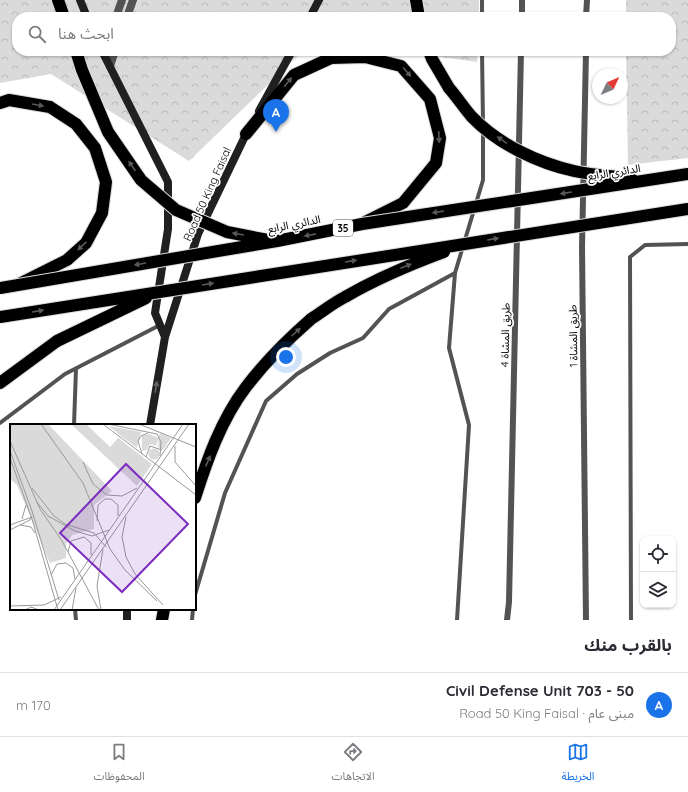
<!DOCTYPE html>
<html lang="ar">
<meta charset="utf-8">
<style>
body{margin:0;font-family:Quicksand,"Noto Sans Arabic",sans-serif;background:#f7f7f7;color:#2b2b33;direction:rtl}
.controls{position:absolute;right:12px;bottom:12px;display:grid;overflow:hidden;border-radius:8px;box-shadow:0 1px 3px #0004}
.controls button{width:36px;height:36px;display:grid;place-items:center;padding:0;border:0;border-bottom:1px solid #e1e1e2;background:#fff;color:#2b2b33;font:20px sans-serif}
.compass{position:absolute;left:592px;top:68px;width:36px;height:36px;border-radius:50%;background:#fff;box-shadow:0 1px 3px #0004;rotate:46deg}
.you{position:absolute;left:286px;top:357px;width:14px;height:14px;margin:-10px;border:3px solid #fff;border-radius:50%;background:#1a73e8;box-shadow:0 0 0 6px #1a73e833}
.badge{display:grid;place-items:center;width:26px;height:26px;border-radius:50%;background:#1a73e8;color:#fff;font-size:13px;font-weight:700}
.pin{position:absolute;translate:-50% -33px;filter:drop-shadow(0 1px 2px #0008)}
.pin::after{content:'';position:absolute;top:21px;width:14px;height:12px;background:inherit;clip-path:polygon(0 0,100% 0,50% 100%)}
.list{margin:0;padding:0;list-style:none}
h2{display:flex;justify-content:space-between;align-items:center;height:52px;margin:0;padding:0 16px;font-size:17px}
h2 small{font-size:13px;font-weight:400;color:#7c7c81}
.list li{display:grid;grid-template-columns:26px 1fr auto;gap:12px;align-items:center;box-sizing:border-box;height:64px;padding:0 16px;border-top:1px solid #e1e1e2}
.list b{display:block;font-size:15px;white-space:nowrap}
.list p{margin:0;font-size:13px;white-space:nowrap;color:#7c7c81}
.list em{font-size:13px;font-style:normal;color:#7c7c81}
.icon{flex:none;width:22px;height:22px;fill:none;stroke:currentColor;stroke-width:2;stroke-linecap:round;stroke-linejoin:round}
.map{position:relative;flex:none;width:688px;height:620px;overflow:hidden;direction:ltr}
.search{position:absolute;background:#fff;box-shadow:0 1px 3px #0004;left:12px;right:12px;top:12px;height:44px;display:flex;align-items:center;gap:10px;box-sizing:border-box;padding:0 14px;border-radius:16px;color:#7c7c81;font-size:15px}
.sheet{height:116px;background:#fff}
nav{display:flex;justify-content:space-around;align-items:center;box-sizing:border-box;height:56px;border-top:1px solid #e1e1e2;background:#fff;font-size:11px;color:#7c7c81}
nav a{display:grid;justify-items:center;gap:2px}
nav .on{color:#1a73e8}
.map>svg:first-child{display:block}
.park{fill:url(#park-crowns)}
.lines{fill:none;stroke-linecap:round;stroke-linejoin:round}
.motorway-casing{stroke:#dbdbdb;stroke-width:14}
.service{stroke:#535353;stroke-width:4}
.pedestrian{stroke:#535353;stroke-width:6}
.minor{stroke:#535353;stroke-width:8}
.secondary{stroke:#202020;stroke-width:8}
.motorway{stroke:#000;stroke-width:12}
.motorway-bridge-casing{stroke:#dbdbdb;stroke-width:14;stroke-linecap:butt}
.motorway-bridge{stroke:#000;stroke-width:12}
.oneway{fill:#595959}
.oneway2{fill:#636363}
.labels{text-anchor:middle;stroke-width:3.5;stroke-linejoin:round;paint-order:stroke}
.shield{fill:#fff;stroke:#4c4c4c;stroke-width:1}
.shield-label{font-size:10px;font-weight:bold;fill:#000}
.street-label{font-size:11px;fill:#000;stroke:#fff}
.inset-road{fill:none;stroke:#999;stroke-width:1}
.view{fill:#7b2cbf;fill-opacity:0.15;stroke:#7b2cbf;stroke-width:2}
.inset-edge{fill:none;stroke:#000;stroke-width:2}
</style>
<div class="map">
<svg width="688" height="620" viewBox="0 0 688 620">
<defs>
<pattern id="park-crowns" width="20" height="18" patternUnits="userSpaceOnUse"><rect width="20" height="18" fill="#dadada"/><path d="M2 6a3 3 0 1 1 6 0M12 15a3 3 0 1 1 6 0" fill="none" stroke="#b9b9b9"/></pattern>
</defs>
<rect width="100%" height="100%" fill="#fff"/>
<path class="park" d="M0 0H479V17H17V51H303L189 161 51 74 0 83Z
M626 0H688V158L628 165 626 51H671V17H626Z
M398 51H478L477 62Z"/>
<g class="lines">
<g class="motorway-casing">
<path id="motorway" d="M58 0 64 17
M416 0 419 17
M429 51 432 59 449 88
M0 103 9 100 50 107 76 124 95 148 106 182 102 213 86 243 67 260 21 283
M246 134 294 75 331 58 365 57 401 66 430 99 440 138 436 163 403 203 365 222
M0 383 57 341
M195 498C207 460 221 420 246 387 265 362 287 340 311 319
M162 620 164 609"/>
</g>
<path class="service" d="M482 0V17
M482 51 483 123
M455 273 483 180V129
M0 423 65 374 160 325
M74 425 76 369
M195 595 225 493 266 401 297 374 330 353 363 338 389 309 455 273 449 348 469 425 457 620
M75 609 76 620
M192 620 193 609
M631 620 630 257 645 245 688 244"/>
<path class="pedestrian" d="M522 17V0
M586 17 587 0
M586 51 582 247 586 620
M507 620 509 602 521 51"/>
<path class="minor" d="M116 17 122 0
M127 17 133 0
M110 66 115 51"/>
<path class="secondary" d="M80 0 87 17
M310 17 319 0
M102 51 168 182V229L155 313 165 337
M259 111 292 51
M150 425 165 337 198 234 248 130
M127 620V609"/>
<use href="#motorway" class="motorway"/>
<g class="motorway-bridge-casing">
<path id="motorway-bridge" d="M76 51 82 70 108 132 141 180 176 210 227 232 268 240
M449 88C457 97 464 108 472 117 498 144 538 163 574 171 593 175 613 176 632 179
M0 288 277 241 362 224 688 174
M0 317 688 209
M311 319C322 312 333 303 345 297 376 279 409 265 444 252
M57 341 146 298"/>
</g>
<use href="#motorway-bridge" class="motorway-bridge"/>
</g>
<defs><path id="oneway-solid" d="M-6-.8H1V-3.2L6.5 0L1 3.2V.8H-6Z"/></defs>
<g class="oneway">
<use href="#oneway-solid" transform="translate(407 72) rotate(49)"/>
<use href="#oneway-solid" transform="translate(288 82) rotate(-51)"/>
<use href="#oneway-solid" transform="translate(38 105) rotate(10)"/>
<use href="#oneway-solid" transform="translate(439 137) rotate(87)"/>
<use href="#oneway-solid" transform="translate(502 140) rotate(-146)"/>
<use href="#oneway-solid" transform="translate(132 166) rotate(-124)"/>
<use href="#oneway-solid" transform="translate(566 193) rotate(171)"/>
<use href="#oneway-solid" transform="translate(438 212) rotate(171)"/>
<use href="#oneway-solid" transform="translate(238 234) rotate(-170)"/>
<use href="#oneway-solid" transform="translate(310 235) rotate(169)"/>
<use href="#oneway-solid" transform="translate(493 239) rotate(-9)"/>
<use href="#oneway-solid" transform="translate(82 246) rotate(137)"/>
<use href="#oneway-solid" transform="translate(351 261) rotate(-9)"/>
<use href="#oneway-solid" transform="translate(140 264) rotate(170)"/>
<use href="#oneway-solid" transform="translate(406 266) rotate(-21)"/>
<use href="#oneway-solid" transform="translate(208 284) rotate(-9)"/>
<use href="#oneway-solid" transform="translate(38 311) rotate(-9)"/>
<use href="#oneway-solid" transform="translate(296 332) rotate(-42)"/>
<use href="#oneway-solid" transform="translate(208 461) rotate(-67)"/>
</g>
<use class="oneway2" href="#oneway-solid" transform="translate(156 387) rotate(-80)"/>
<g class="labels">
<rect class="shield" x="333" y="220" width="20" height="16" rx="3"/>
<g class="shield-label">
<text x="343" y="232">35</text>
</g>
<g class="street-label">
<text transform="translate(614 172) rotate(-9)" y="4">الدائري الرابع</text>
<text transform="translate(207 194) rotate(-66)" y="4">Road 50 King Faisal</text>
<text transform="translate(294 224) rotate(-11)" y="4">الدائري الرابع</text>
<text transform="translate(505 335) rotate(-89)" y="4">طريق المشاة 4</text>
<text transform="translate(573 336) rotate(-91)" y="4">طريق المشاة 1</text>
</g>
</g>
<g transform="translate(10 424)">
<rect width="186" height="186" fill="#fff"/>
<path d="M38 0 102 67 84 81V105L62 111 56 120V134L40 139 7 61 0 55V1ZM76 0 100 23 108 14 142 40 127 62 62 1ZM99 2 131 8 127 24 111 12ZM150 9 161 14 153 26 148 23 149 14 146 22 140 20 137 26 132 27V12L139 10 148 14ZM138.5 30a5.5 5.5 0 1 1 11 0a5.5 5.5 0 1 1-11 0Z" fill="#dadada"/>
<path class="inset-road" d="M31 0 73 59 100 125 115 146 147 177M93 0 186 71M98 0 147 10 151 18 150 32M129 0 186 23M0 17 30 85 52 117 89 186M165 22V38L186 62M0 27 22 87 49 176M132 30 128 17 131 12 138 9M136 33 140 22 152 26M0 34 22 95 48 186M73 38 83 60 97 71 112 72 127 64M22 64 44 92 55 100 84 109 96 123M26 77 38 92 65 107 82 112 99 106M116 93 112 113 116 133 125 150 153 181M12 95 16 81M87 97 88 81 95 75H101L108 81V92M0 101 22 93M10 101 21 103 25 109M0 106 20 96 22 92M58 128 61 117 74 113 81 119V131M41 151 47 140 56 139 63 144 65 155M0 182 34 181 51 173M15 186 21 183 29 186M44 186 173 0M50 186 179 0M62 186 66 164M91 186 87 162 93 125"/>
<path class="view" d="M116 40 178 100 112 168 50 109Z"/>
<rect width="186" height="186" class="inset-edge"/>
</g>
</svg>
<div class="controls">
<button><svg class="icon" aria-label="locate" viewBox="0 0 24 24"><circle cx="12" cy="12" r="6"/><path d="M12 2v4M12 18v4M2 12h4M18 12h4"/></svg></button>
<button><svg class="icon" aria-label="layers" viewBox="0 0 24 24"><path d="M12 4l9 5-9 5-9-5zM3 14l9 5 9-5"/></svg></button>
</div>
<svg class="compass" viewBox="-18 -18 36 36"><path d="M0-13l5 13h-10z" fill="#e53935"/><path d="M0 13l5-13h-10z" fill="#7c7c81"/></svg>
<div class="you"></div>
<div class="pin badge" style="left:276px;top:132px">A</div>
<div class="search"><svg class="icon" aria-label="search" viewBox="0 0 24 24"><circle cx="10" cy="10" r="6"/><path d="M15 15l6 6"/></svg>ابحث هنا</div>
</div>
<section class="sheet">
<h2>بالقرب منك<small></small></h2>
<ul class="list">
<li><span class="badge">A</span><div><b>Civil Defense Unit 703 - 50</b><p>مبنى عام · Road 50 King Faisal</p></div><em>170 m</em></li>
</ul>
</section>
<nav>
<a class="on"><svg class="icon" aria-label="map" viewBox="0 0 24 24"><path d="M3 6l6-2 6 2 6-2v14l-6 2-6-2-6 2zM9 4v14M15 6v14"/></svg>الخريطة</a>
<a><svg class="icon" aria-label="directions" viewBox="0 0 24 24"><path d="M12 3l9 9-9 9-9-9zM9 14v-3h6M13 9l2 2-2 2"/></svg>الاتجاهات</a>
<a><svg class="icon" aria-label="saved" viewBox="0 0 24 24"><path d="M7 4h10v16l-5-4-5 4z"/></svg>المحفوظات</a>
</nav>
